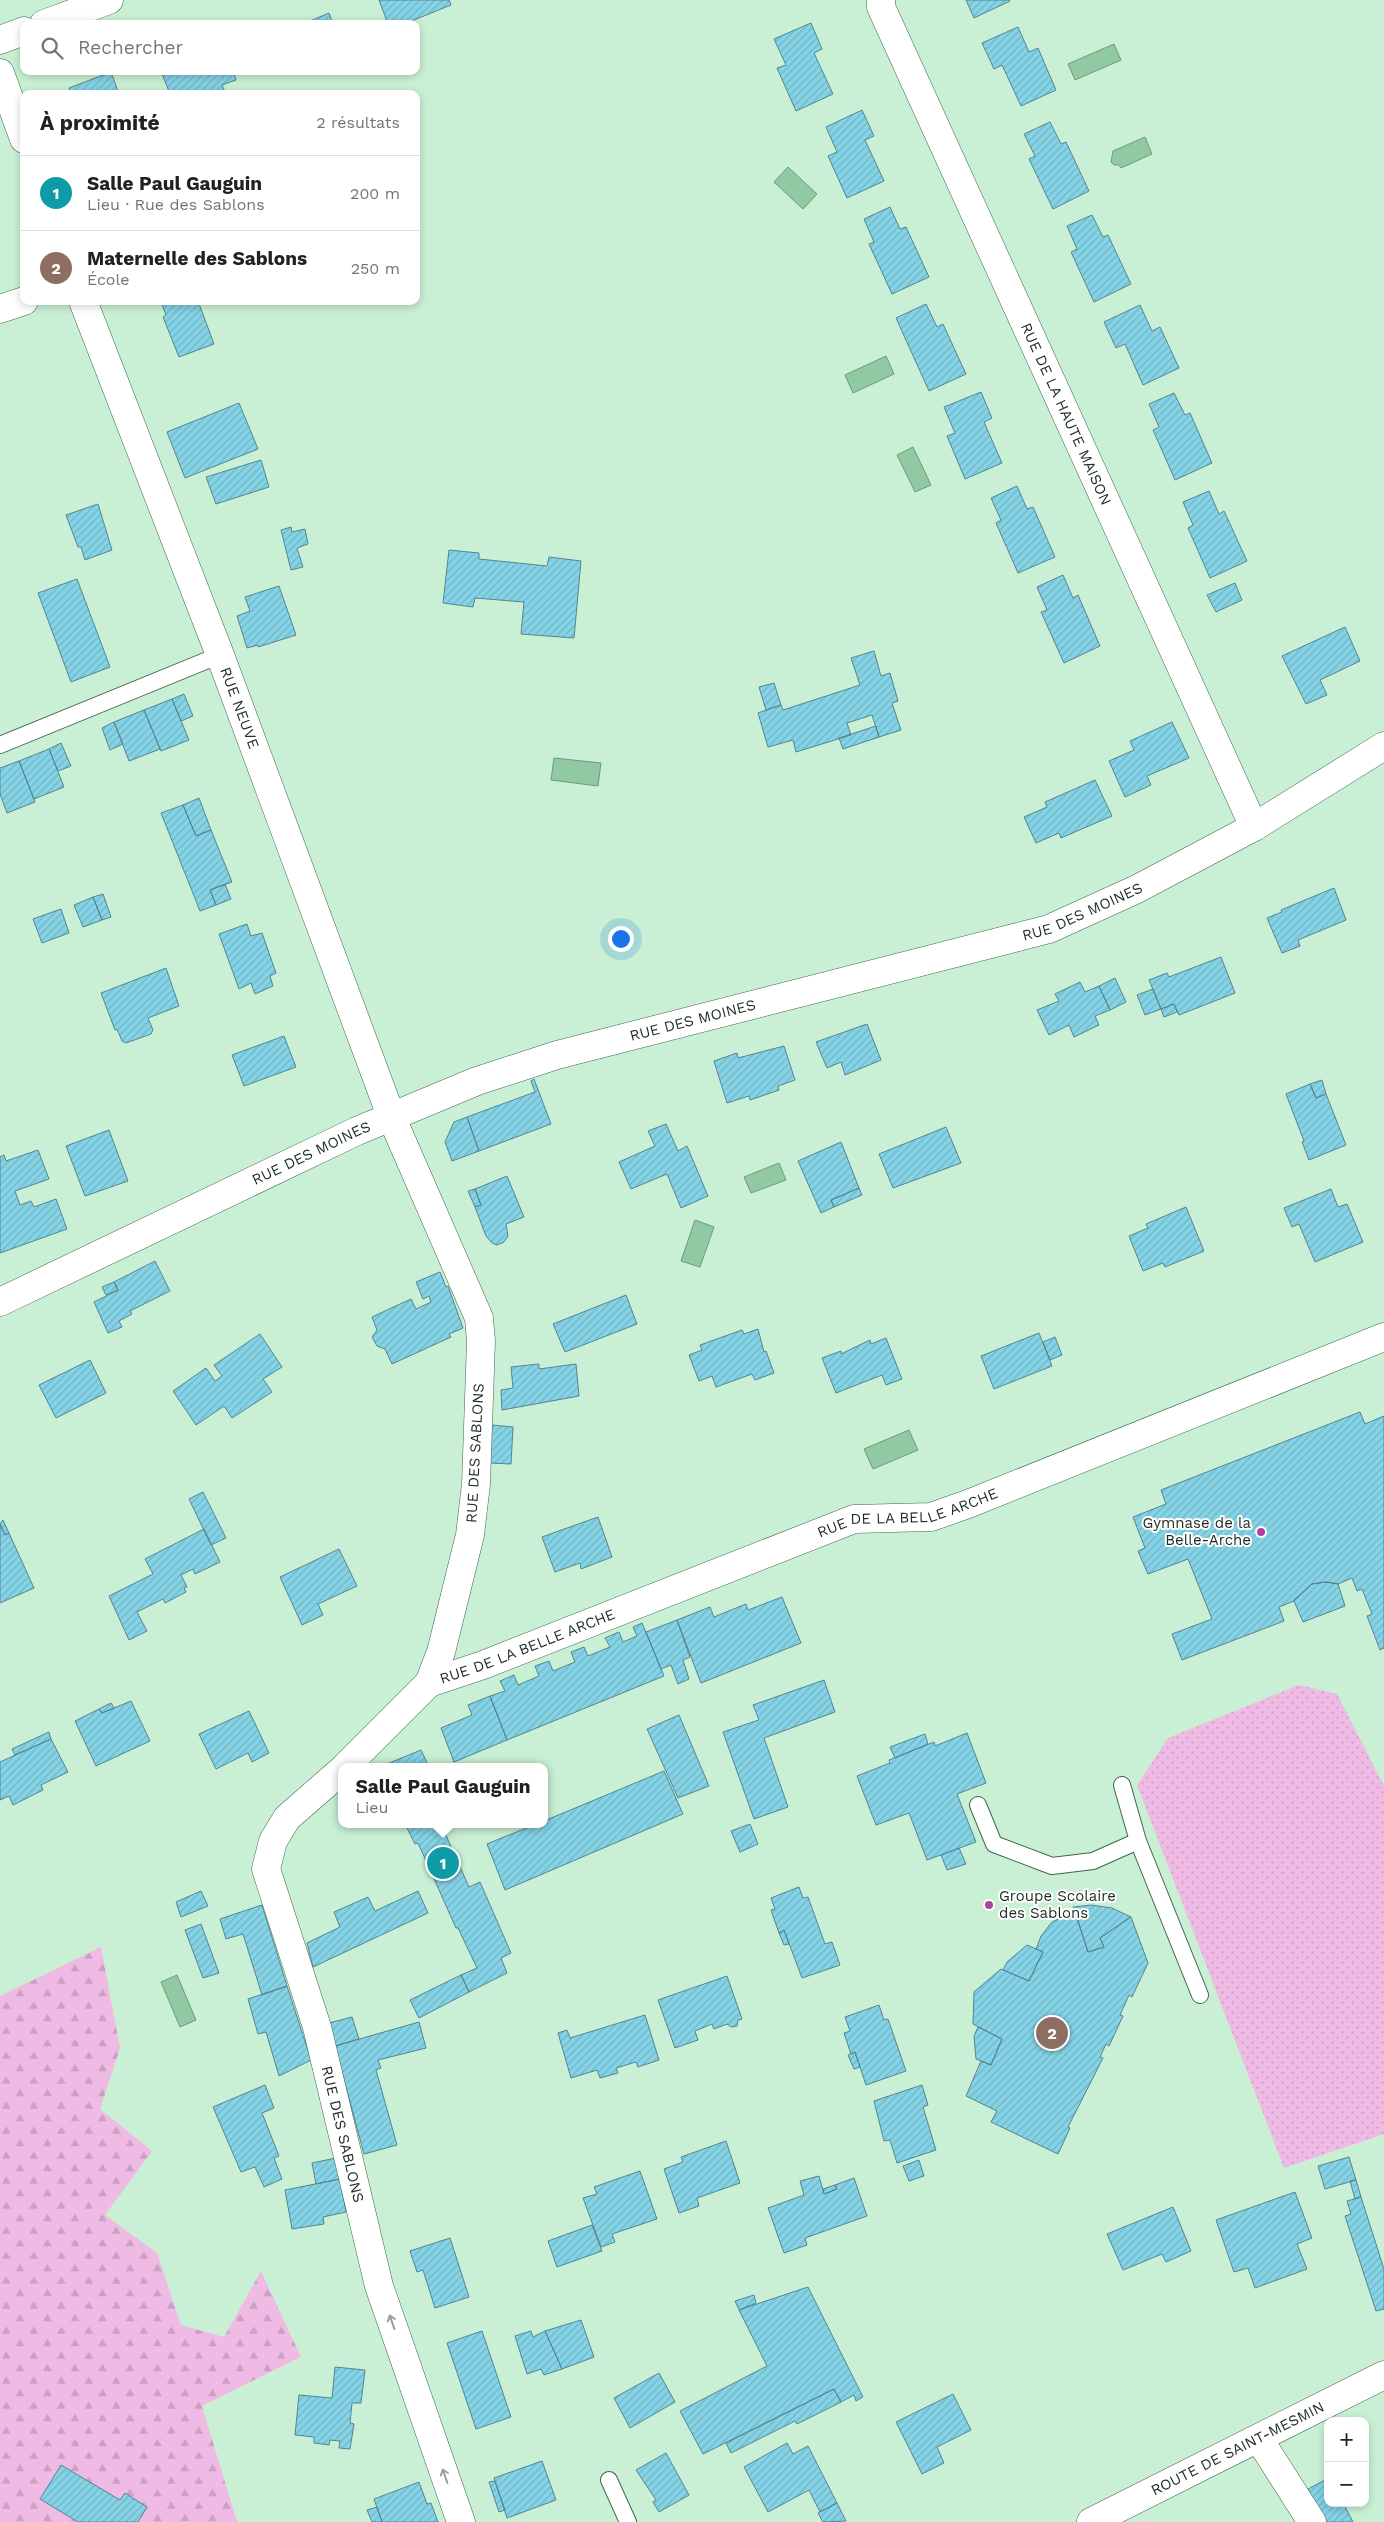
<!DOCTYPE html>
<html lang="fr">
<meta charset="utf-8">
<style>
body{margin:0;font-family:"Work Sans",sans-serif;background:#f6f6f6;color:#202124}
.controls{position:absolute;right:15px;bottom:15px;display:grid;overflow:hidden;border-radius:10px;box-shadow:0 2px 8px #0003}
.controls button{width:45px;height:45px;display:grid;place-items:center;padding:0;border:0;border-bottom:1px solid #e0e0e0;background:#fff;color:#202124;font:25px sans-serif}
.you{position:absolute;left:620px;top:938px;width:18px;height:18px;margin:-12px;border:4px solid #fff;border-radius:50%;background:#1a73e8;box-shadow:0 0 0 8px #1a73e833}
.badge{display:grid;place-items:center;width:32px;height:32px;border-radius:50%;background:#b0429f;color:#fff;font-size:16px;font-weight:700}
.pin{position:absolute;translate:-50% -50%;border:2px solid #fff;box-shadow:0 1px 5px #0006}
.popup{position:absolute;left:338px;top:1763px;width:210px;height:65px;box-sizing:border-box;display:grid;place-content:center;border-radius:10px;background:#fff;filter:drop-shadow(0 1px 4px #0005);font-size:16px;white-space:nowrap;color:#757577}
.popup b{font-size:19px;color:#202124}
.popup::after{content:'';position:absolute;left:50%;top:100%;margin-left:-10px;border:10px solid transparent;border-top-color:#fff}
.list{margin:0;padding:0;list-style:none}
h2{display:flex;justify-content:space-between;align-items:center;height:65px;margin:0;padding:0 20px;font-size:21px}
h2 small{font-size:16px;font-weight:400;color:#757577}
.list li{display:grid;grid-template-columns:32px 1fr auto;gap:15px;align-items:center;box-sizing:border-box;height:75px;padding:0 20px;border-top:1px solid #e0e0e0}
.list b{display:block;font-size:19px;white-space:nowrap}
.list p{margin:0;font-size:16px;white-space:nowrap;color:#757577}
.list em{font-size:16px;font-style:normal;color:#757577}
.icon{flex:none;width:28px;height:28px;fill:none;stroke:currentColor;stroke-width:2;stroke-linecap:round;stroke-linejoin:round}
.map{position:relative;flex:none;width:1384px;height:2522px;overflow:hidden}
.search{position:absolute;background:#fff;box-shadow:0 2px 8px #0003;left:20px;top:20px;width:400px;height:55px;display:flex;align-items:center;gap:12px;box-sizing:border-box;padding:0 18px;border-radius:10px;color:#757577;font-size:19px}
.panel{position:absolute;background:#fff;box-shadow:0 2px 8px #0003;left:20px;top:90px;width:400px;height:215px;border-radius:10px}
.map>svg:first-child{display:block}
.forest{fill:url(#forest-firs)}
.park{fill:url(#park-dots)}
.water{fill:#90c9a2;stroke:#6e9a7b}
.building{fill:url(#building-hatch);stroke:#538590}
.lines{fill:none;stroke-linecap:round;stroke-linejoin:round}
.service-casing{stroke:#42654d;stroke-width:18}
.minor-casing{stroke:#42654d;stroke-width:29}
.secondary-casing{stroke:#42654d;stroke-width:29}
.service{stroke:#fff;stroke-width:16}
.minor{stroke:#fff;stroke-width:28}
.secondary{stroke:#fff;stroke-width:28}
.oneway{stroke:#99a09b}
.poi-dot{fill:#b0429f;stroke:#fff;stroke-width:2}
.labels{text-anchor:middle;stroke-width:4;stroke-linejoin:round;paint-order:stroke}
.street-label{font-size:15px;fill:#1d2c21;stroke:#fff}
.poi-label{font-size:15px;fill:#1d2c21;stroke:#fff;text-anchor:end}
</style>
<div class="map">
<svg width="1384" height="2522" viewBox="0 0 1384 2522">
<defs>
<pattern id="forest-firs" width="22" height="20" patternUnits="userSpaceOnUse" patternTransform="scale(1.25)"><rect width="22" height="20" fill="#efbae3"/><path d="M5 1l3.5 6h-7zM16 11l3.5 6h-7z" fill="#cca0c2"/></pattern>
<pattern id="park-dots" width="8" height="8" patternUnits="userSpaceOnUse" patternTransform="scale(1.25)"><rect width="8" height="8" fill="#efbae3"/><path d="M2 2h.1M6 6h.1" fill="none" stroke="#cca0c2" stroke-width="1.8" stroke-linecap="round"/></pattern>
<pattern id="building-hatch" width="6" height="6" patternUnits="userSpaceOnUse" patternTransform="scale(1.25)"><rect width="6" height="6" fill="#84d3e6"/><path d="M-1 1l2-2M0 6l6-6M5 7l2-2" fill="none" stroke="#72b5c5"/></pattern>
</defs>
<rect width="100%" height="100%" fill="#c9f0d4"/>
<path class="forest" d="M101 1947 120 2048 100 2109 152 2151 105 2215 157 2253 181 2325 224 2337 261 2271 301 2357 202 2406 237 2522H0V1996Z"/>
<path class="park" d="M1299 1685 1337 1694 1384 1786V2134L1284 2168 1137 1785 1168 1738Z"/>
<path class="water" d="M1114 44 1121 60 1075 80 1068 64Z
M1145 137 1152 154 1121 168 1119 165H1114L1111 162 1113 151Z
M788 167 817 194 803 209 774 182Z
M886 356 894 374 853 393 845 375Z
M913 447 931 485 915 492 897 455Z
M554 758 601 763 598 786 551 780Z
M779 1163 786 1180 751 1193 744 1177Z
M695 1220 714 1227 700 1267 681 1261Z
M909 1430 918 1450 873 1469 864 1449Z
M177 1975 196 2020 180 2027 161 1982Z"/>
<path class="building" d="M379 0H449L451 5 404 24H388Z
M966 0H1009L1010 1 974 18Z
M329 13 333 24H303Z
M811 23 822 49 814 53 833 94 796 111 777 68 786 65 774 39Z
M1018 27 1029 52 1038 48 1056 90 1021 106 1002 65 994 69 982 43Z
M161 71H233L236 80 222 85 226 94H170Z
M111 72 119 94H71L69 88Z
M862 110 874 136 865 140 884 181 847 198 828 156 837 152 826 127Z
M1050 122 1061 144 1066 142 1089 191 1053 209 1029 159 1035 156 1024 134Z
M890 207 900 229 906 227 929 277 892 294 869 244 874 242 864 219Z
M1092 215 1103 237 1108 235 1131 284 1094 302 1071 252 1077 249 1067 226Z
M163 301H198L214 344 179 357 163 317 166 315 161 302Z
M926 304 937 327 943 324 966 374 929 391 896 318Z
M1140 305 1152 331 1160 327 1179 368 1143 385 1125 344 1116 348 1104 322Z
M981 392 992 418 984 422 1002 463 965 479 947 436 955 433 944 407Z
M1174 393 1185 415 1190 413 1212 463 1175 480 1153 430 1159 427 1149 404Z
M239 403 258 449 185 478 167 432Z
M261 460 269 487 216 504 206 477Z
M1017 486 1027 509 1033 507 1055 557 1018 573 996 523 1001 520 991 498Z
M1209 491 1219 514 1224 511 1247 561 1210 578 1188 528 1193 525 1183 502Z
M98 504 112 550 85 560 81 547H78L66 515Z
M291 527 292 532 305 529 308 544 297 548 303 567 291 570 281 530Z
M449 550 479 553V559L547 566 549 557 581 561 574 638 521 634 524 602 475 598 473 607 443 603Z
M1063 575 1073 598 1078 595 1100 646 1064 663 1041 612 1047 610 1037 587Z
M77 579 110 667 71 682 38 593Z
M1235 583 1242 600 1216 612 1207 595Z
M279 586 296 635 258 647V645L247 648 237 616 250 611 245 597Z
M1345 627 1360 661 1320 680 1327 695 1306 704 1282 656Z
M874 651 881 676 890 673 898 701 892 703 901 730 879 737 872 715 847 723 851 735 796 752 793 740 768 747 758 713 781 705 783 710 860 685 851 658Z
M774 683 781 705 766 710 759 687Z
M184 694 193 716 181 721 172 699Z
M172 699 189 740 161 751 144 710Z
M144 710 160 749 129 761 114 722Z
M114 722 123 744 110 750 102 728Z
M1172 722 1189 758 1147 776 1151 785 1125 797 1109 761 1134 750 1130 741Z
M876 726 879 737 843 749 839 738Z
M61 743 71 766 58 771 49 749Z
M49 749 64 787 34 799 19 761Z
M19 761 35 802 7 813 0 794V768Z
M1095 780 1112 816 1061 838 1059 833 1036 843 1024 817 1047 807 1045 802Z
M199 798 211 830 196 836 183 805Z
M183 805 196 836 211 830 232 882 210 890 216 905 200 911 161 813Z
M225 884 231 899 216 905 210 890Z
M1334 888 1346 920 1298 940 1300 946 1282 953 1267 918 1282 912 1281 910Z
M103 894 111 917 102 920 93 897Z
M93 897 102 920 83 927 74 905Z
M61 909 69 933 42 943 33 919Z
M247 924 251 936 262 933 276 973 270 976 273 986 255 994 251 983 239 989 219 934Z
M1221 957 1235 993 1179 1015 1174 1004 1161 1009 1149 980 1167 973 1169 977Z
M166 968 179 1006 148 1018 153 1030 151 1034 126 1043 122 1041 117 1029 115 1030 101 993Z
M1115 978 1126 1002 1110 1010 1099 986Z
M1080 982 1085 992 1099 986 1110 1010 1095 1016 1099 1025 1074 1037 1069 1025 1049 1035 1037 1010 1059 1001 1055 994Z
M1153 989 1161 1009 1145 1015 1137 995Z
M1174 1004 1177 1012 1164 1017 1161 1009Z
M867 1024 881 1060 845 1075 841 1062 827 1068 816 1042Z
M284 1036 296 1067 244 1086 232 1055Z
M784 1046 795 1080 778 1086 779 1090 750 1100 749 1096 727 1103 714 1061 737 1053 738 1058Z
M534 1079 551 1124 479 1151 467 1117 535 1092 531 1081Z
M1322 1080 1326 1094 1316 1098 1310 1084Z
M1310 1084 1316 1098 1326 1094 1346 1145 1309 1160 1302 1142 1304 1141 1286 1094Z
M467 1117 479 1151 452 1161 445 1142 454 1122Z
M666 1124 678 1151 687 1146 708 1196 681 1208 667 1174 631 1189 619 1162 655 1146 648 1131Z
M946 1127 961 1163 893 1188 879 1154Z
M109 1130 128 1181 85 1196 66 1146Z
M841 1142 859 1188 831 1200 834 1207 821 1213 798 1161Z
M38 1150 49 1179 15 1191 20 1205 31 1201 34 1207 56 1199 67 1229 0 1253V1157L4 1155 6 1161Z
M507 1176 524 1217 506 1224 508 1236 504 1242 497 1245 492 1243 486 1236 475 1207 481 1205 475 1189Z
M859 1188 862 1195 834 1207 831 1200Z
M475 1189 481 1205 475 1207 468 1191Z
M1331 1189 1338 1207 1347 1204 1363 1242 1315 1262 1299 1224 1292 1227 1284 1208Z
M1186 1207 1204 1251 1165 1267 1163 1263 1143 1271 1129 1236 1148 1228 1146 1224Z
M155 1261 170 1291 130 1311 132 1314 119 1321 122 1327 108 1333 94 1302 118 1290 114 1282Z
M440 1272 446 1287 448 1286 463 1328 449 1334 451 1337 392 1364 385 1349 377 1346 372 1337 377 1330 372 1317 411 1299 416 1309 431 1302 429 1296 423 1299 416 1282Z
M114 1282 118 1290 106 1295 102 1287Z
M626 1295 637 1324 565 1352 553 1324Z
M758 1329 764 1352 766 1351 774 1373 755 1380 752 1374 716 1387 712 1376 699 1381 689 1355 702 1350 700 1345 742 1330 744 1334Z
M1039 1333 1052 1366 994 1389 981 1356Z
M260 1334 282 1367 263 1379 272 1392 232 1418 224 1406 196 1425 173 1391 206 1368 215 1381 222 1376 214 1365Z
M1055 1337 1062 1355 1050 1360 1043 1342Z
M886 1338 902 1379 886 1385 882 1375 836 1393 822 1358 841 1351V1354L870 1340 871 1344Z
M90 1360 106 1393 56 1418 39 1385Z
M539 1364V1369L576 1364 579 1396 502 1410 501 1390 513 1388 511 1367Z
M1360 1412 1365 1424 1384 1416V1648L1380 1650 1367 1616 1372 1614 1362 1589 1357 1591 1352 1578 1338 1584 1326 1582 1312 1584 1294 1601 1279 1607 1284 1621 1182 1660 1172 1634 1212 1619 1188 1559 1148 1574 1138 1551 1145 1548 1133 1517 1166 1504 1161 1490Z
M492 1425 513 1427 511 1464 489 1463Z
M203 1492 226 1538 211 1545 189 1499Z
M598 1517 612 1557 581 1569 580 1563 555 1572 542 1537Z
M3 1520 9 1533 5 1535 0 1524Z
M0 1524 5 1535 9 1533 34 1588 0 1603Z
M204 1529 220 1562 195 1574 193 1569 181 1575 187 1587 184 1588 186 1592 165 1603 163 1599 137 1612 147 1631 129 1640 109 1596 153 1574 145 1559Z
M339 1549 357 1586 318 1604 323 1615 302 1625 280 1577Z
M1326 1582 1338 1584 1345 1606 1303 1622 1294 1601 1295 1599 1312 1584Z
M782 1597 801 1643 701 1683 677 1620 710 1607 714 1617 746 1604 748 1610Z
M677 1620 690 1657 683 1660 689 1679 678 1684 671 1665 661 1669 646 1632Z
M642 1623 664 1676 507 1740 490 1696 505 1691 500 1681 514 1675 518 1685 539 1676 535 1666 549 1661 553 1671 575 1662 571 1652 584 1647 588 1656 610 1647 605 1638 619 1632 623 1642 637 1636 633 1627Z
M824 1680 835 1712 764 1738 788 1807 754 1819 723 1732 759 1720 753 1705Z
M490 1696 507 1740 454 1762 441 1728 472 1715 468 1705Z
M131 1701 150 1741 96 1766 75 1721 99 1709 102 1713Z
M111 1703 114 1708 102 1713 99 1709Z
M249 1711 269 1753 252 1762 248 1753 216 1769 199 1734Z
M679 1715 709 1786 678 1798 647 1729Z
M49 1732 51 1739 15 1755 12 1749Z
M967 1733 986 1783 957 1794 976 1842 927 1860 909 1813 876 1825 857 1776 890 1763 889 1760 934 1742 935 1746Z
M925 1734 928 1744 895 1758 890 1747Z
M51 1739 68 1772 41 1785 43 1790 13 1805 9 1796 0 1800V1762Z
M421 1750 429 1767 382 1766Z
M664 1771 683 1814 505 1890 487 1844 536 1824H544V1821Z
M405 1824H441L469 1887 480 1882 511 1953 501 1958 507 1973 469 1992 461 1975 477 1968 458 1928H456L418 1843 415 1844Z
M750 1824 758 1844 740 1852 731 1831Z
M959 1848 966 1864 947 1870 941 1855Z
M799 1887 803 1898 808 1897 825 1944 832 1942 840 1965 802 1978 784 1930 779 1933 771 1910 775 1909 771 1898Z
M201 1891 208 1906 181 1917 176 1902Z
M418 1891 428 1913 313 1967 307 1943 340 1927 334 1912 368 1897 375 1911Z
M262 1905 287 1986 262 1995 243 1934 226 1939 220 1919Z
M1091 1905 1112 1908 1131 1917 1100 1938 1104 1947 1088 1952 1073 1907Z
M1075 1911 1088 1952 1104 1947 1100 1938 1131 1917 1148 1963 1132 1997 1129 1995 1120 2015 1123 2016 1109 2046 1106 2044 1100 2057 1103 2058 1068 2127 1070 2128 1058 2154 991 2122 997 2111 966 2096 981 2061 991 2065 1002 2039 973 2024 974 1992 1001 1969 1029 1981 1043 1952 1036 1949 1041 1936 1052 1922Z
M201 1924 219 1973 203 1978 185 1930Z
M784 1930 789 1944 784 1945 779 1933Z
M1027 1945 1043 1952 1029 1981 1003 1970 1007 1962Z
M461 1975 469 1992 419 2018 410 2000Z
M727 1976 742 2019 738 2020 737 2026 731 2027 727 2024 714 2029 712 2024 695 2031 698 2040 675 2048 658 2000Z
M287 1986 311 2060 279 2076 266 2032 258 2034 248 1999Z
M879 2005 884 2020 888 2019 906 2071 866 2085 855 2052 851 2054 844 2033 850 2031 845 2017Z
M645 2015 659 2060 638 2067 636 2062 616 2068 618 2073 600 2078 597 2070 571 2078 558 2033 567 2030 570 2038Z
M352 2017 359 2039 335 2046 329 2023Z
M419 2022 426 2048 378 2060 381 2068 376 2070 397 2145 364 2154 335 2046Z
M978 2027 1002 2039 991 2065 976 2059 974 2036Z
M855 2052 860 2067 854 2069 848 2055Z
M265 2085 274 2108 262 2113 279 2156 274 2158 282 2179 264 2187 255 2167 241 2172 213 2107Z
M922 2085 928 2105 923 2107 936 2150 897 2163 890 2140 884 2141 874 2101Z
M726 2141 740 2183 697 2198 699 2206 679 2213 664 2169 683 2162 681 2157Z
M1349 2157 1356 2180 1325 2189 1318 2166Z
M336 2158 340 2179 316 2184 312 2163Z
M919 2160 924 2176 909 2181 903 2166Z
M640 2171 657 2219 612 2234 615 2242 601 2247 583 2198 597 2194 594 2187Z
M819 2176 824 2194 837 2189 835 2185 854 2178 867 2216 805 2238 807 2245 784 2253 768 2208 804 2195 800 2181Z
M340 2179 346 2212 323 2217 324 2224 292 2229 285 2190Z
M1356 2180 1361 2197 1355 2199 1350 2181Z
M835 2185 837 2189 824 2194 823 2189Z
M1295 2192 1312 2238 1297 2244 1307 2269 1255 2288 1248 2268 1234 2272 1216 2220Z
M1361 2197 1384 2269V2309L1376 2311 1345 2216 1351 2214 1347 2201Z
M1173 2207 1191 2251 1166 2262 1162 2254 1123 2270 1107 2234Z
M592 2225 602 2251 557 2267 548 2241Z
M450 2238 469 2297 435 2308 423 2270 417 2272 410 2251Z
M808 2287 863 2397 856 2401 854 2395 841 2402 834 2389 703 2454 680 2411 767 2366 739 2310Z
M754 2295 756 2303 739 2310 735 2301Z
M581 2320 594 2357 562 2369 545 2331Z
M482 2331 511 2417 476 2429 447 2343Z
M531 2331 533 2337 545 2331 562 2369 544 2375 541 2369 527 2374 515 2336Z
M335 2367 365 2370 361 2403H352L350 2423 354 2424 350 2449 339 2448 340 2441 330 2440 329 2445 314 2443V2437L295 2435 299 2395 332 2398Z
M659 2373 675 2402 630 2428 614 2398Z
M834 2389 841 2402 797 2424 795 2421 731 2453 726 2443Z
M953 2394 971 2430 937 2447 944 2463 922 2474 896 2422Z
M787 2443 793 2454 808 2446 837 2503 820 2512 809 2490 768 2512 744 2467Z
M666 2453 689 2495 659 2512 653 2502 656 2500 636 2470Z
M542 2461 556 2500 507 2518 494 2478Z
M61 2465 120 2500 125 2493 147 2507 138 2522H78L40 2499Z
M1325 2480 1328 2485V2503H1343L1353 2522H1325L1308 2489Z
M495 2481 505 2510 499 2512 489 2482Z
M419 2482 427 2504 431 2503 438 2522H382L374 2499Z
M837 2503 846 2521 823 2522 818 2513Z
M377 2507 382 2522H372L367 2510Z"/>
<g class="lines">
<g class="service-casing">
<path id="service" d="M0 745 220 655
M1122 1785 1138 1841 1200 1995
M978 1805 994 1844 1052 1866 1093 1861 1138 1841
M609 2480 628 2522"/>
</g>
<g class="minor-casing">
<g id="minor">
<path id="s1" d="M881 0V7L1254 827"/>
<path d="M44 24 109 0"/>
<path d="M0 40 24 31"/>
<path d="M0 73 24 139"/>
<path id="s2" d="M83 301 220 655 391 1116 479 1318 481 1341 476 1484 470 1535 441 1652 429 1683 345 1767"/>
<path d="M0 309 24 301"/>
<path id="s3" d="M0 1302 357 1131 477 1081 557 1055 1049 929 1137 889 1254 827 1384 746"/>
<path id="s4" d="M429 1683 483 1665 854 1519 931 1517 968 1504 1384 1337"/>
<path id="s5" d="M342 1770 287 1818 273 1841 266 1869 317 2027 379 2286 461 2522"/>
<path d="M1259 2439 1312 2522"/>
</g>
</g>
<g class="secondary-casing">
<g id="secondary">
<path id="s6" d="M1091 2522 1384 2375"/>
</g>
</g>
<use href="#service" class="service"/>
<use href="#minor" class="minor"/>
<use href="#secondary" class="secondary"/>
</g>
<defs><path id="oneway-shaft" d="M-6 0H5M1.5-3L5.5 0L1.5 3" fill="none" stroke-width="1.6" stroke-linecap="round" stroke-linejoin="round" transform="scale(1.25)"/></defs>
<g class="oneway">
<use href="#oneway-shaft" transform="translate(392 2322) rotate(-109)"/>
<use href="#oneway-shaft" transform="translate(445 2476) rotate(-109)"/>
</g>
<g class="poi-dot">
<circle cx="1261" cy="1532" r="5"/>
<circle cx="989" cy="1905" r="5"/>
</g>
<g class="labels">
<g class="street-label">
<text dy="5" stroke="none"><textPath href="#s1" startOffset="454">RUE DE LA HAUTE MAISON</textPath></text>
<text dy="5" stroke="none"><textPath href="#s2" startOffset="436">RUE NEUVE</textPath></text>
<text dy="5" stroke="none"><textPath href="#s3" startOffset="1155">RUE DES MOINES</textPath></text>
<text dy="5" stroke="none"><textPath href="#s3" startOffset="750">RUE DES MOINES</textPath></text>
<text dy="5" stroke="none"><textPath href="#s3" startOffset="345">RUE DES MOINES</textPath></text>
<text transform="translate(475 1453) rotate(-87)" y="5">RUE DES SABLONS</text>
<text dy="5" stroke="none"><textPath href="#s4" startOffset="510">RUE DE LA BELLE ARCHE</textPath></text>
<text dy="5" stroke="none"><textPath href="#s4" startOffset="105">RUE DE LA BELLE ARCHE</textPath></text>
<text dy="5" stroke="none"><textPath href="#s5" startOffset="405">RUE DES SABLONS</textPath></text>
<text dy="5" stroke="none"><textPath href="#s6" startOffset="164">ROUTE DE SAINT-MESMIN</textPath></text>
</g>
<g class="poi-label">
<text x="1251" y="1528">Gymnase de la<tspan x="1251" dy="17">Belle-Arche</tspan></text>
<text x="999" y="1901" text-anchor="start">Groupe Scolaire<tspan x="999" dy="17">des Sablons</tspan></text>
</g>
</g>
</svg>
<div class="controls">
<button>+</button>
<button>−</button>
</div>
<div class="you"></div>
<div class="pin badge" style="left:443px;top:1863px;background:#0f9aa8">1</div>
<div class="popup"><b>Salle Paul Gauguin</b>Lieu</div>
<div class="pin badge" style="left:1052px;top:2033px;background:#8d6e63">2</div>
<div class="search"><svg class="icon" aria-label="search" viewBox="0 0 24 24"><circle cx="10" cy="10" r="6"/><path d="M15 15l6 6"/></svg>Rechercher</div>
<section class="panel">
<h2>À proximité<small>2 résultats</small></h2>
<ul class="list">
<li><span class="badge" style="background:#0f9aa8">1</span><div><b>Salle Paul Gauguin</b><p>Lieu · Rue des Sablons</p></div><em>200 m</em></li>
<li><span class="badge" style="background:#8d6e63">2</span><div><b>Maternelle des Sablons</b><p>École</p></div><em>250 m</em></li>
</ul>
</section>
</div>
